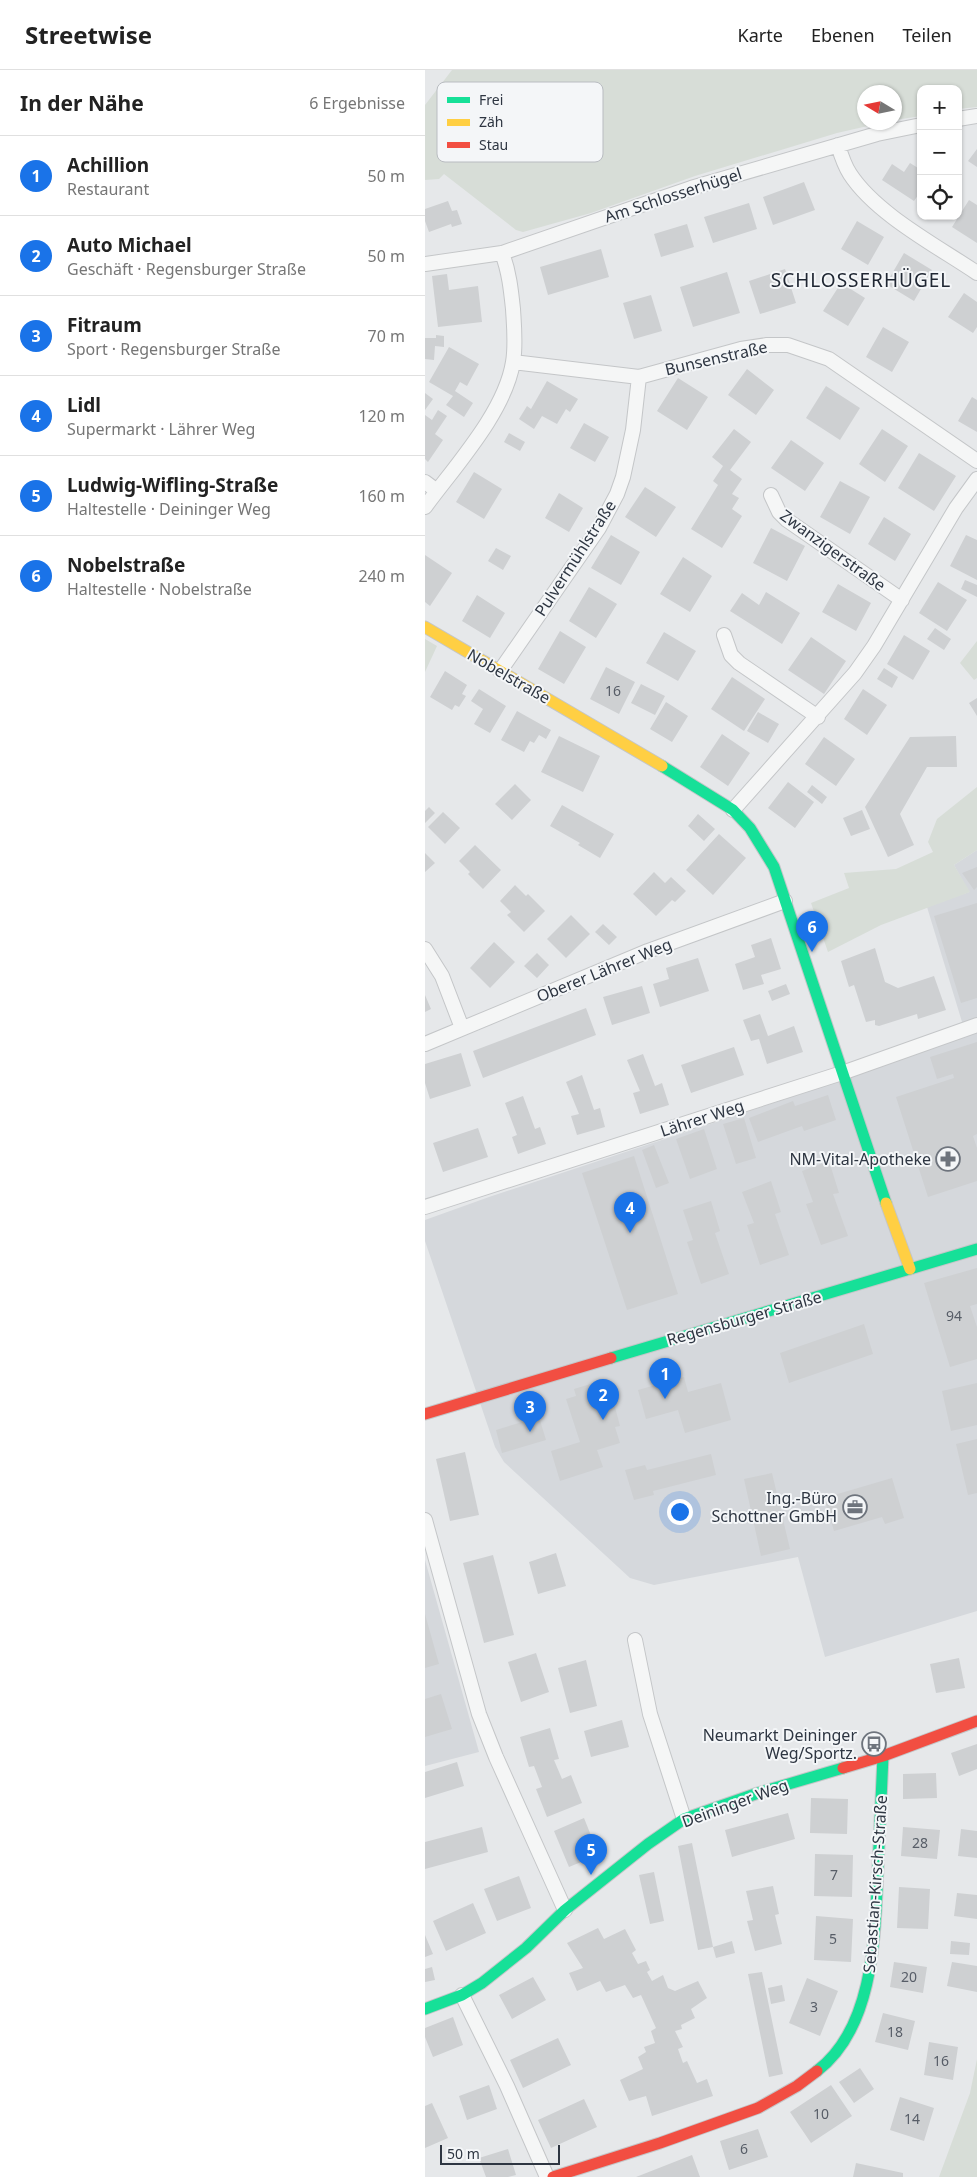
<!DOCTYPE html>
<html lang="de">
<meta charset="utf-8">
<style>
body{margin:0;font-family:"Noto Sans",sans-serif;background:#f6f6f6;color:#222}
.controls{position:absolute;right:15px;top:15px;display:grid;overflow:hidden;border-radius:10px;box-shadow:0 1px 4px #0004}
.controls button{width:45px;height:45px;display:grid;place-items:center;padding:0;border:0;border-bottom:1px solid #e0e0e0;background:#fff;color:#222;font:25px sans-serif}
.compass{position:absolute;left:432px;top:15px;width:45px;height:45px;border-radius:50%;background:#fff;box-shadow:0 1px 4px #0004;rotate:280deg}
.scale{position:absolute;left:15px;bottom:12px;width:120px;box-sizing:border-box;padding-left:5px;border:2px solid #2e3642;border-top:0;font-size:14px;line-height:18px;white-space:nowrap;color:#2e3642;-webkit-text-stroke:4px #f4f6f8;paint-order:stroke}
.you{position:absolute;left:254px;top:1441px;width:18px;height:18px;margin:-12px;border:4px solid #fff;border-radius:50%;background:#1a73e8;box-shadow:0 0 0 8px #1a73e833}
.badge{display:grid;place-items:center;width:32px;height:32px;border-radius:50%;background:#1a73e8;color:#fff;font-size:16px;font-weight:700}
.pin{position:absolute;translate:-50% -41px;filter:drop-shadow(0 1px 2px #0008)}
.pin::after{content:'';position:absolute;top:26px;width:18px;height:15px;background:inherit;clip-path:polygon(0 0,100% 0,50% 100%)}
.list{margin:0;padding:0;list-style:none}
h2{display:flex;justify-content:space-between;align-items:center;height:65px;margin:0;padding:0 20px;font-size:21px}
h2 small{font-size:16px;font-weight:400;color:#767676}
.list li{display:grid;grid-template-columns:32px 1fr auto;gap:15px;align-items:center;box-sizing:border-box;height:80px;padding:0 20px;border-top:1px solid #e0e0e0}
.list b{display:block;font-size:19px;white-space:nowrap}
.list p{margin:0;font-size:16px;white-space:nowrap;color:#767676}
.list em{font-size:16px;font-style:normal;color:#767676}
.icon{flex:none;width:28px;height:28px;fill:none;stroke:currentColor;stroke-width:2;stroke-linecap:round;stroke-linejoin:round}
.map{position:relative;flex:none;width:552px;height:2107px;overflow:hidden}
header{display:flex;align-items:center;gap:30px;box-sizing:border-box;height:70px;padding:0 25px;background:#fff;border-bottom:1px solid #e0e0e0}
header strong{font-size:24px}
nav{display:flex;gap:28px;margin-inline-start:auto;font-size:18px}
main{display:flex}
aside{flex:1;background:#fff}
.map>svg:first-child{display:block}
.built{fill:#d5d8dc}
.green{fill:#d7ddd7}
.building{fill:#ced0d2}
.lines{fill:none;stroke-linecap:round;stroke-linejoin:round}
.street-casing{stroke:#c4c6c8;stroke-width:16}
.fast-casing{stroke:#c4c6c8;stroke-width:13}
.slow-casing{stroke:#c4c6c8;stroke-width:13}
.jam-casing{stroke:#c4c6c8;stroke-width:13}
.street{stroke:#f5f6f6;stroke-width:14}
.fast{stroke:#16e098;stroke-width:11}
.slow{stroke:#ffcf43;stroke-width:11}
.jam{stroke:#f24e42;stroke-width:11}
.labels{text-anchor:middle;stroke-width:4;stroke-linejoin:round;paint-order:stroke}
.number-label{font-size:14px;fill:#575d67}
.street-label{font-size:16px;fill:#2e3642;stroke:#f4f6f8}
.poi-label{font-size:16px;fill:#2e3642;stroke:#f4f6f8;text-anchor:end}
.quarter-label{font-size:19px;letter-spacing:1px;fill:#202733;stroke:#f4f6f8}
.key{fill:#f4f6f8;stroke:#b9bcc1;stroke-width:1}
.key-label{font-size:14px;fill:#2e3642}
</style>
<header>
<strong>Streetwise</strong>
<nav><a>Karte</a><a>Ebenen</a><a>Teilen</a></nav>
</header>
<main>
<aside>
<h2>In der Nähe<small>6 Ergebnisse</small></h2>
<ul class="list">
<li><span class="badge">1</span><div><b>Achillion</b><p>Restaurant</p></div><em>50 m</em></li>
<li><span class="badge">2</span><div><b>Auto Michael</b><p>Geschäft · Regensburger Straße</p></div><em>50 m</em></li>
<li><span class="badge">3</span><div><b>Fitraum</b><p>Sport · Regensburger Straße</p></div><em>70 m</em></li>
<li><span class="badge">4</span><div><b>Lidl</b><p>Supermarkt · Lährer Weg</p></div><em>120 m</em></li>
<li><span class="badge">5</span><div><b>Ludwig-Wifling-Straße</b><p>Haltestelle · Deininger Weg</p></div><em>160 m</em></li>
<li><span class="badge">6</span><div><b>Nobelstraße</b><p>Haltestelle · Nobelstraße</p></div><em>240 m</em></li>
</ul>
</aside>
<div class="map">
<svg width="552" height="2107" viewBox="0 0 552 2107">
<rect width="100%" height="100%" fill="#e6e8ea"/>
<path class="built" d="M552 780V1541L400 1587 373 1487 229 1515 205 1508 79 1392 70 1377 0 1171V1150L64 1127 388 1020 541 965 502 837 544 822 529 795Z
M0 1490 54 1682 0 1696Z"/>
<path class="green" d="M27 0H552V37L533 39V19H496V46L470 50V22H440V52L456 53 412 63 270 106 166 143 98 162 91 160 19 104 14 109 0 110V35Z
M0 569 12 576 0 602Z
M552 571V608L549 610 535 593Z
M552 717V780L529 795 545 822 456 855 403 882 386 833 424 818 419 803 471 799 508 782 503 772 512 749Z
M552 1989V2107H514L545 2023Z"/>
<path class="building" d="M552 79V97L543 91Z
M485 93 493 98 496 93V121L489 131 457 110 467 94 479 102Z
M379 112 390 140 348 155 338 127Z
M544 130 552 135V173L527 157Z
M23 131 27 141 32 140 37 154 27 157 26 154 4 162 0 151V139Z
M324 133 332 159 288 173 279 147Z
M432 151 459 167 443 195 416 179Z
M262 154 269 177 236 187 229 164Z
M176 179 184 207 123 225 115 197Z
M479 183 507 200 489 231 461 214Z
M360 199 371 233 335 244 324 211Z
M302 202 315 243 268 257 255 217Z
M22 204 24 220 53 216 57 252 13 257 7 206Z
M416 213 440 228 423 256 398 241Z
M539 223 552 232V257L548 263 523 247Z
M226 225 237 261 209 269 198 233Z
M458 257 484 272 467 302 441 287Z
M11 265 19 266V277L10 276 9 290 0 289V268H11Z
M24 277 54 294 42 316 35 312 30 321 48 333 39 347 21 335 28 326 4 312Z
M322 299 349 320 331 345 303 325Z
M253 308 283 327 262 360 232 341Z
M122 311 153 329 145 342 141 339 132 354 117 346 109 359 94 349 102 336 106 339Z
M401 316 435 338 415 370 381 348Z
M0 323 8 329 0 340Z
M547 327 552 330V362L533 351Z
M13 340 22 346 10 364 18 370 3 392 0 389V345L7 350Z
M159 353 184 367 170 392 145 378Z
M309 359 326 372 305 400 317 409 307 424 314 428 307 439 317 446 297 478 266 459 293 415 288 411 298 396 287 387Z
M457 359 483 376 460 412 434 394Z
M84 363 100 372 95 381 79 372Z
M366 370 399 393 380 421 346 398Z
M494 383 531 406 509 441 473 418Z
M49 402 77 419 59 449 31 432Z
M415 411 445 427 425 464 395 447Z
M220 417 251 437 231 467 200 447Z
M134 423 158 438 144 462 120 448Z
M459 447 486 464 470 491 443 474Z
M346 458 380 476 362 511 328 493Z
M186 465 215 482 196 515 166 498Z
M541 465 552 470V510L525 496Z
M71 478 86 486 78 500 63 491Z
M0 485 27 503 5 536 0 532Z
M258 487 287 506 265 542 235 524Z
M540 510 552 515V527L536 519Z
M513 512 542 530 522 561 494 543Z
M413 514 446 533 431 561 397 542Z
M164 517 192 534 171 568 144 551Z
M341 522 375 543 357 574 305 541 317 523 334 535Z
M52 525 80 543 65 568 37 551Z
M510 558 526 569 519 580 502 569Z
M135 561 161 577 139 614 113 599Z
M239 562 271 581 253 611 221 593Z
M479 565 505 581 488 610 462 594Z
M386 567 421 591 399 624 363 600Z
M181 597 210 612 194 644 165 629Z
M459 598 473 607 467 618 452 609Z
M20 601 42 615 37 624 41 626 34 637 30 635 27 640 5 627Z
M307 607 340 629 319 661 286 639Z
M216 614 240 626 230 645 206 633Z
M54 619 81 636 65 663 49 654 58 639 46 631Z
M438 619 462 635 442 665 419 649Z
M552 628V646L544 633Z
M241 632 263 646 247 672 225 659Z
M92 641 126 660 121 669 114 665 109 673 105 671 99 682 76 670Z
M333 642 354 654 343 673 322 661Z
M297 664 325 683 303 716 275 697Z
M134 666 175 686 158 722 116 702Z
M531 666 532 697H502L475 744 489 775 463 787 440 737 485 667Z
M399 667 430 689 411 716 380 694Z
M363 712 389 732 370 758 343 738Z
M90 714 106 730 87 750 70 734Z
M387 715 402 727 397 734 382 722Z
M137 735 189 764 175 788 153 775 155 773 125 756Z
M4 737 10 743 0 753V741Z
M437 740 445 759 426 766 418 748Z
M18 742 35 758 20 774 3 757Z
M273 744 290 759 279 771 263 756Z
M294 764 321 788 288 825 261 800Z
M50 775 76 800 58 819 43 804 45 802 34 791Z
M0 783 10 793 0 802Z
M552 797V817L549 820 537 803Z
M229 802 240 813 246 807 261 821 250 832 247 830 231 846 208 824Z
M90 815 101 826 103 824 120 841 99 862 82 845 86 842 75 831Z
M552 833V928L536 933 509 846Z
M146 845 165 864 141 888 122 869Z
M178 854 192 867 184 875 170 862Z
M346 868 356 899 336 905 339 914 318 920 310 894 330 887 326 875Z
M69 872 90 892 65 918 45 898Z
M450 878 460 912 473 918 509 906 521 940 493 949 492 944 454 956 450 955V950L441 952 429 915 424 917 416 891Z
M112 883 124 895 112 908 99 896Z
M273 888 284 921 235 937 228 914 244 909 241 898Z
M361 914 365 924 347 931 343 921Z
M217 916 225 943 187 955 178 927Z
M0 925 6 939 0 942Z
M161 938 171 965 58 1008 48 981Z
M335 944 343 966 369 956 378 982 342 994 334 969 326 971 318 950Z
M552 972V1064L548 1066 552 1078V1111L503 1127 471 1027 529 1008 528 1004 512 1009 505 987Z
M309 977 319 1005 266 1023 256 995Z
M36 983 46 1016 5 1029 0 1013V994Z
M218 984 230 1016 237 1013 244 1035 215 1044 208 1023 215 1021 202 990Z
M157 1005 169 1040 175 1038 180 1057 152 1065 146 1046 154 1044 141 1012Z
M403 1025 411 1050 379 1061 377 1056 333 1072 324 1048 368 1031 370 1036Z
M98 1026 110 1059 115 1057 121 1074 93 1084 87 1067 92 1065 80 1033Z
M319 1048 331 1088 311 1094 298 1054Z
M53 1058 63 1087 18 1102 8 1073Z
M279 1059 292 1099 265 1109 251 1069Z
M229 1075 244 1113 231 1118 217 1080Z
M209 1086 253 1224 202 1240 157 1103Z
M404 1091 414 1123 408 1124 423 1166 396 1175 381 1134 388 1132 377 1101Z
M346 1111 356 1142 350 1144 364 1185 335 1195 322 1155 329 1153 317 1122Z
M286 1131 295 1161 290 1163 304 1204 276 1214 262 1172 268 1170 258 1140Z
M552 1198V1234L545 1236 552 1257V1289L525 1297 499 1213Z
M439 1254 448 1284 364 1313 355 1283Z
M259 1307 263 1322 296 1313 306 1350 260 1363 253 1340 221 1349 213 1320Z
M175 1311 181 1335 177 1336 178 1340 190 1337 195 1356 190 1357 195 1373 172 1380 178 1397 135 1411 126 1381 155 1372 141 1329 151 1326 149 1319Z
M552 1313V1355L526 1361 517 1321Z
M114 1347 121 1370 77 1383 71 1360Z
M552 1369V1423L543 1425 531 1374Z
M40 1382 54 1445 25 1451 11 1389Z
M286 1384 291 1405 228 1421 229 1425 209 1430 200 1400 220 1395 222 1400Z
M347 1403 365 1479 336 1486 319 1409Z
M467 1408 479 1448 460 1454 457 1447 409 1461 399 1428Z
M131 1483 141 1516 113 1524 104 1492Z
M68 1485 89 1565 59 1573 38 1493Z
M0 1544 14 1594 0 1598Z
M111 1583 124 1622 96 1632 83 1592Z
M534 1588 540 1618 511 1623 505 1594Z
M161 1590 172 1636 145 1643 133 1598Z
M16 1624 27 1659 0 1667V1629Z
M197 1650 204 1677 166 1687 159 1661Z
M125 1658 134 1689 129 1690 137 1709 146 1705 157 1733 122 1747 111 1719 117 1717 109 1696 104 1697 95 1667Z
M552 1674V1699L534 1706 526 1683Z
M32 1692 39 1716 0 1728V1702Z
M511 1703 512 1728 478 1729V1704Z
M386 1728 423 1729 422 1764 385 1763Z
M363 1743 370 1769 307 1787 300 1760Z
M159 1748 171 1778 158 1783 161 1790 144 1797 129 1761Z
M57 1757 63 1782 0 1799V1772Z
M478 1757 515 1760 512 1789 476 1786Z
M536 1759 552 1761V1788L533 1786Z
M267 1773 288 1877 307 1871 310 1883 291 1888 288 1877 273 1880 253 1776Z
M390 1784 428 1785 427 1827 389 1826Z
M229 1802 239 1851 225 1854 214 1805Z
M94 1806 106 1838 72 1851 59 1819Z
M348 1816 354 1844 350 1845 357 1874 330 1881 322 1851 328 1850 321 1821Z
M474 1817 505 1819 503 1859 472 1858Z
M532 1823 552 1825V1849L529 1846Z
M48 1833 61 1863 21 1881 8 1851Z
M391 1846 428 1849 426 1892 389 1890Z
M173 1858 179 1869 200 1859 211 1880 207 1883 213 1894 221 1891 225 1900 222 1902 227 1911 238 1905 243 1918 250 1921 273 1911 282 1928 266 1939 270 1948 256 1955 257 1959 250 1961 258 1977 253 1979 258 1993 262 1991 272 2013 282 2009 288 2026 227 2046 221 2026 204 2031 195 2010 218 1999 213 1987 221 1982 219 1977 230 1973 226 1961 231 1958 216 1925 208 1928 200 1915 181 1922 175 1911 152 1921 144 1903 158 1898 142 1873Z
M0 1865 8 1884 0 1887Z
M526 1871 545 1873 544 1885 525 1884Z
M469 1892 502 1897 498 1923 465 1917Z
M527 1892 552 1896V1922L522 1916Z
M7 1897 10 1910 0 1912V1899Z
M337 1902 358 2004 344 2007 323 1904Z
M108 1907 121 1930 87 1949 74 1925Z
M382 1908 413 1921 395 1966 364 1953Z
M357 1915 360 1931 346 1934 343 1918Z
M458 1943 490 1951 483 1980 450 1972Z
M28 1947 38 1975 8 1987 0 1967V1958Z
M133 1968 146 1995 98 2018 85 1990Z
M504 1972 533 1977 528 2010 499 2005Z
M435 1998 449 2019 429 2033 414 2012Z
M64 2015 72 2039 42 2050 34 2026Z
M406 2015 427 2046 386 2073 365 2042Z
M475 2027 509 2038 499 2071 465 2060Z
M159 2029 172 2057 126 2078 113 2050Z
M7 2033 23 2068 0 2078V2036Z
M333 2059 343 2087 304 2100 295 2071Z
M83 2079 91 2105 83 2107H61L54 2088Z
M267 2085 275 2107H211Z
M431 2093 478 2103V2107H428Z"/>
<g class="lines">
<g class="street-casing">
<path id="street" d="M533 49 552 46
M413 75C416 85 419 95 425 104 451 144 512 176 552 203
M0 194 77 183 266 118 452 64 496 55
M88 292 214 307 316 279 342 275H363L404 289 552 391
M0 412 12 421
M346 425 354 442 362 450 477 530
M0 437C30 396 80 342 88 292 91 275 89 256 88 239 86 220 84 201 77 183
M299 565 306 585 314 593 393 647
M75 601 174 458 192 424 198 407 208 360 214 307
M308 740 430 603 449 576 531 438 552 409
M0 879 17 906 37 958
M0 974 223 881 360 831
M0 1137 417 1003 552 955
M0 1450 54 1644 71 1687 140 1840
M210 1570 225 1644 259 1749
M37 1925 82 2016 122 2107"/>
</g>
<g class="fast-casing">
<path id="fast" d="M237 696 308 740 325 758 349 797 461 1133
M186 1288 552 1179
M0 1939 37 1925 57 1913 101 1878 140 1840 223 1774 259 1749 333 1723 418 1698
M392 2001C450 1957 450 1863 453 1797 455 1760 456 1723 458 1686"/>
</g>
<g class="slow-casing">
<path id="slow" d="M0 557 237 696
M461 1133 485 1199"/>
</g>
<g class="jam-casing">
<path id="jam" d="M0 1344 186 1288
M418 1698 458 1686 552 1651
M128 2107 235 2073 333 2038 372 2016 392 2001"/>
</g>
<use href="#street" class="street"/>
<use href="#fast" class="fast"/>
<use href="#slow" class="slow"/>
<use href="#jam" class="jam"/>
</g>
<defs>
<g id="pharmacy-ring" transform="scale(1.25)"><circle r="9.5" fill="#f4f6f8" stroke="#6e747d" stroke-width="1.5"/><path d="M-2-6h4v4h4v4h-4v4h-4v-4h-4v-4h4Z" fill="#6e747d"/></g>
<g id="office-ring" transform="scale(1.25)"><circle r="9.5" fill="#f4f6f8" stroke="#6e747d" stroke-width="1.5"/><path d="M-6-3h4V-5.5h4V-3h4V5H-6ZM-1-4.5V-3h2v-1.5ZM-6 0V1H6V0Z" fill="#6e747d"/></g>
<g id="bus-ring" transform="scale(1.25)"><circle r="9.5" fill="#f4f6f8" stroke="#6e747d" stroke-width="1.5"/><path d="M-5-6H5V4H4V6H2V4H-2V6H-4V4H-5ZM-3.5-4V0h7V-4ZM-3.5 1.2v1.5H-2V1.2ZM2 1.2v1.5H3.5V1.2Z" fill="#6e747d"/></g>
</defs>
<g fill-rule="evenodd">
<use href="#pharmacy-ring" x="523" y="1089"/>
<use href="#office-ring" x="430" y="1437"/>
<use href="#bus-ring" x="449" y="1674"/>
</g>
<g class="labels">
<g class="number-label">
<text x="188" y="626">16</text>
<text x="529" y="1251">94</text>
<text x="495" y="1778">28</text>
<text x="409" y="1810">7</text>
<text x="408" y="1874">5</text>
<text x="484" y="1912">20</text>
<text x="389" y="1942">3</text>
<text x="470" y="1967">18</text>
<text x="516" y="1996">16</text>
<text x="396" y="2049">10</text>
<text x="487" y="2054">14</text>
<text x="319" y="2084">6</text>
</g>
<g class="street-label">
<text transform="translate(248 125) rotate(-18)" y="6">Am Schlosserhügel</text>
<text transform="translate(291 288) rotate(-13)" y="6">Bunsenstraße</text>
<text transform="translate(408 480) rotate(36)" y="6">Zwanzigerstraße</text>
<text transform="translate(150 488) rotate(-57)" y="6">Pulvermühlstraße</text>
<text transform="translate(84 606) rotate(30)" y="6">Nobelstraße</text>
<text transform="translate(179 900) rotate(-22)" y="6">Oberer Lährer Weg</text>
<text transform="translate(277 1048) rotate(-18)" y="6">Lährer Weg</text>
<text transform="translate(319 1248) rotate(-16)" y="6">Regensburger Straße</text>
<text transform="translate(310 1733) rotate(-20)" y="6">Deininger Weg</text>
<text transform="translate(450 1814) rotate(-86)" y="6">Sebastian-Kirsch-Straße</text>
</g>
<g class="poi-label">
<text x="506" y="1095">NM-Vital-Apotheke</text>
<text x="412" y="1434">Ing.-Büro<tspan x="412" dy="18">Schottner GmbH</tspan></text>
<text x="432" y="1671">Neumarkt Deininger<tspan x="432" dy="18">Weg/Sportz.</tspan></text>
</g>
<g class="quarter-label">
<text x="436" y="217">SCHLOSSERHÜGEL</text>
</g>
</g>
<rect x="12" y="12" width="166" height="80" rx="8" class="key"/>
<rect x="22" y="27" width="23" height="6" fill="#16e098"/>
<rect x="22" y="49" width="23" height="7" fill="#ffcf43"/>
<rect x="22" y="72" width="23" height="6" fill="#f24e42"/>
<g class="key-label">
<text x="54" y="35">Frei</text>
<text x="54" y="57">Zäh</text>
<text x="54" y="80">Stau</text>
</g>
</svg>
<div class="controls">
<button>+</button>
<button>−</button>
<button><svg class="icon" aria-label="locate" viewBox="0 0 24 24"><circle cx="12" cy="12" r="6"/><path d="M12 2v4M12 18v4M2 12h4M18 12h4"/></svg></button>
</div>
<svg class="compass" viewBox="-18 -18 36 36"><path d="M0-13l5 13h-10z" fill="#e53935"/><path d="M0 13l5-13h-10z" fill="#767676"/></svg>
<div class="scale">50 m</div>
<div class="you"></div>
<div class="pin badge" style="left:240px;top:1329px">1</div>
<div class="pin badge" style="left:178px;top:1350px">2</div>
<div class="pin badge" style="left:105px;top:1362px">3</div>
<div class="pin badge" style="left:205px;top:1163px">4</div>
<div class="pin badge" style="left:166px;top:1805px">5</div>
<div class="pin badge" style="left:387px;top:882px">6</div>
</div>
</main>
